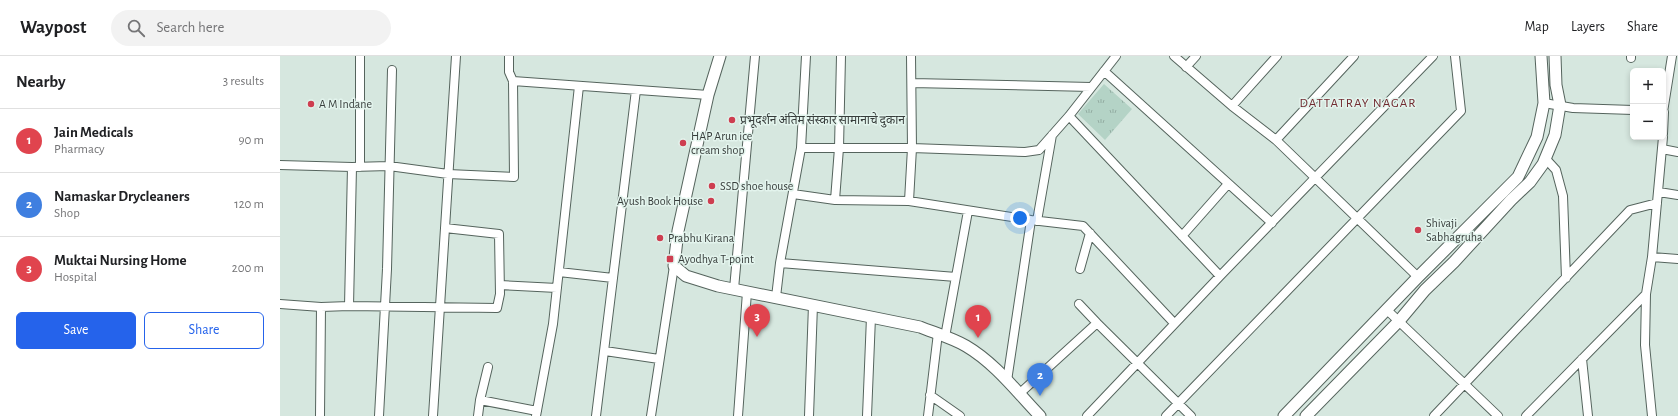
<!DOCTYPE html>
<meta charset="utf-8">
<style>
body{margin:0;font-family:"Alegreya Sans","Noto Sans Devanagari",sans-serif;background:#f2f2f2;color:#202124}
.controls{position:absolute;right:12px;top:12px;display:grid;overflow:hidden;border-radius:6px;box-shadow:0 2px 6px #0003}
.controls button{width:36px;height:36px;display:grid;place-items:center;padding:0;border:0;border-bottom:1px solid #e0e0e0;background:#fff;color:#202124;font:20px sans-serif}
.you{position:absolute;left:740px;top:162px;width:14px;height:14px;margin:-10px;border:3px solid #fff;border-radius:50%;background:#1a73e8;box-shadow:0 0 0 6px #1a73e833}
.badge{display:grid;place-items:center;width:26px;height:26px;border-radius:50%;background:#2563eb;color:#fff;font-size:13px;font-weight:700}
.pin{position:absolute;translate:-50% -33px;filter:drop-shadow(0 1px 2px #0008)}
.pin::after{content:'';position:absolute;top:21px;width:14px;height:12px;background:inherit;clip-path:polygon(0 0,100% 0,50% 100%)}
.list{margin:0;padding:0;list-style:none}
h2{display:flex;justify-content:space-between;align-items:center;height:52px;margin:0;padding:0 16px;font-size:17px}
h2 small{font-size:13px;font-weight:400;color:#757577}
.list li{display:grid;grid-template-columns:26px 1fr auto;gap:12px;align-items:center;box-sizing:border-box;height:64px;padding:0 16px;border-top:1px solid #e0e0e0}
.list b{display:block;font-size:15px;white-space:nowrap}
.list p{margin:0;font-size:13px;white-space:nowrap;color:#757577}
.list em{font-size:13px;font-style:normal;color:#757577}
.actions{display:flex;gap:8px;padding:12px 16px}
.actions a{flex:1;padding:9px 0;border:1px solid #2563eb;border-radius:6px;text-align:center;font-size:14px;color:#2563eb}
.actions .main{background:#2563eb;color:#fff}
.icon{flex:none;width:22px;height:22px;fill:none;stroke:currentColor;stroke-width:2;stroke-linecap:round;stroke-linejoin:round}
.map{position:relative;flex:none;width:1398px;height:360px;overflow:hidden}
header{display:flex;align-items:center;gap:24px;box-sizing:border-box;height:56px;padding:0 20px;background:#fff;border-bottom:1px solid #e0e0e0}
header strong{font-size:19px}
nav{display:flex;gap:22px;margin-inline-start:auto;font-size:14px}
.search{width:280px;height:36px;background:#f2f2f2;display:flex;align-items:center;gap:10px;box-sizing:border-box;padding:0 14px;border-radius:22px;color:#757577;font-size:15px}
main{display:flex}
aside{flex:1;background:#fff}
.map>svg:first-child{display:block}
.park{fill:url(#park-tufts)}
.lines{fill:none;stroke-linecap:round;stroke-linejoin:round}
.minor-casing{stroke:#55645d;stroke-width:10}
.secondary-casing{stroke:#55645d;stroke-width:13}
.minor{stroke:#fff;stroke-width:8}
.secondary{stroke:#fff;stroke-width:11}
.poi-dot{fill:#ce3e50;stroke:#e3f4ed;stroke-width:1.5}
.labels{text-anchor:middle;stroke-width:3;stroke-linejoin:round;paint-order:stroke}
.poi-label{font-size:12px;fill:#383e3c;stroke:#e3f4ed;text-anchor:start}
.neighbourhood-label{font-size:13px;letter-spacing:1px;fill:#722b31;stroke:#e3f4ed}
</style>
<header>
<strong>Waypost</strong>
<div class="search"><svg class="icon" aria-label="search" viewBox="0 0 24 24"><circle cx="10" cy="10" r="6"/><path d="M15 15l6 6"/></svg>Search here</div>
<nav><a>Map</a><a>Layers</a><a>Share</a></nav>
</header>
<main>
<aside>
<h2>Nearby<small>3 results</small></h2>
<ul class="list">
<li><span class="badge" style="background:#e0444e">1</span><div><b>Jain Medicals</b><p>Pharmacy</p></div><em>90 m</em></li>
<li><span class="badge" style="background:#3f7fe0">2</span><div><b>Namaskar Drycleaners</b><p>Shop</p></div><em>120 m</em></li>
<li><span class="badge" style="background:#e0444e">3</span><div><b>Muktai Nursing Home</b><p>Hospital</p></div><em>200 m</em></li>
</ul>
<div class="actions"><a class="main">Save</a><a>Share</a></div>
</aside>
<div class="map">
<svg width="1398" height="360" viewBox="0 0 1398 360">
<defs>
<pattern id="park-tufts" width="24" height="20" patternUnits="userSpaceOnUse"><rect width="24" height="20" fill="#b4d3c6"/><path d="M3 7l-1-3M5 7V3M7 7l1-3M15 17l-1-3M17 17v-4M19 17l1-3" fill="none" stroke="#93ada2"/></pattern>
</defs>
<rect width="100%" height="100%" fill="#d6e7df"/>
<path class="park" d="M824 28 852 53 825 84 798 58Z"/>
<g class="lines">
<g class="minor-casing">
<path id="minor" d="M80 0V111
M229 0V16L233 25
M561 0 559 92 555 144 629 145 751 164 803 170 894 267
M894 0 952 50 996 84 1138 221
M1351 2V0
M906 11 916 0
M824 15 992 167
M632 27 811 31
M1264 47 1293 52 1353 54
M952 50 997 0
M1383 56 1392 0
M789 60 940 220 1153 0
M1383 78 1384 56
M996 84 1074 0
M521 92H632L745 96 759 94 789 60 836 0
M1382 93 1398 96
M1265 102 1276 114 1283 140 1286 222
M0 109 72 111
M1379 136 1398 139
M513 138 555 144
M629 145 632 92 631 0
M757 165 772 79
M902 180 948 128
M1372 201 1398 203
M500 207 676 221
M800 213 810 177
M279 216 333 222 356 34
M220 229 277 232
M454 233 475 0
M1366 238 1365 289 1372 360
M496 241 500 207 521 92 526 0
M0 248 41 251
M799 248 817 267
M69 250 217 252 220 238 219 178 165 172
M1107 254 1218 360
M665 281 688 155
M325 295 379 303
M1302 303 1308 360
M727 325 751 164
M739 338 817 267 911 360
M650 339 680 360
M200 344 208 311
M40 360 41 251 69 250 72 111 109 110 168 118 234 121 233 25 428 39
M99 360 107 213 112 14
M153 360 176 0
M198 360 200 344 257 355
M256 360 273 268 299 30
M316 360 333 222
M371 360 394 210
M458 360 467 236
M529 360 533 249
M587 360 591 261
M648 360 658 277
M807 360 940 220
M886 360 1181 55 1175 0
M1154 360 1350 154 1377 147
M1246 360 1366 238 1372 201 1383 81"/>
</g>
<g class="secondary-casing">
<path id="secondary" d="M440 0 428 39 398 175 394 210 406 220 438 230 640 271C655 277 672 282 686 290 715 307 737 336 760 360
M1004 360 1138 221 1238 121 1257 81 1264 47 1261 0
M1026 360 1119 265 1145 234 1174 206 1231 144 1250 126 1263 108 1275 79 1280 49 1276 29 1275 0"/>
</g>
<use href="#minor" class="minor"/>
<use href="#secondary" class="secondary"/>
</g>
<g class="poi-dot">
<circle cx="31" cy="48" r="4"/>
<circle cx="452" cy="64" r="4"/>
<circle cx="403" cy="87" r="4"/>
<circle cx="432" cy="130" r="4"/>
<circle cx="431" cy="145" r="4"/>
<circle cx="1138" cy="174" r="4"/>
<circle cx="380" cy="182" r="4"/>
<rect x="386" y="199" width="8" height="8" rx="2"/>
</g>
<g class="labels">
<g class="poi-label">
<text x="39" y="52">A M Indane</text>
<text x="460" y="68">प्रभूदर्शन अंतिम संस्कार सामानाचे दुकान</text>
<text x="411" y="84">HAP Arun ice<tspan x="411" dy="14">cream shop</tspan></text>
<text x="440" y="134">SSD shoe house</text>
<text x="423" y="149" text-anchor="end">Ayush Book House</text>
<text x="1146" y="171">Shivaji<tspan x="1146" dy="14">Sabhagruha</tspan></text>
<text x="388" y="186">Prabhu Kirana</text>
<text x="398" y="207">Ayodhya T-point</text>
</g>
<g class="neighbourhood-label">
<text x="1078" y="51">DATTATRAY NAGAR</text>
</g>
</g>
</svg>
<div class="controls">
<button>+</button>
<button>−</button>
</div>
<div class="you"></div>
<div class="pin badge" style="left:698px;top:282px;background:#e0444e">1</div>
<div class="pin badge" style="left:760px;top:340px;background:#3f7fe0">2</div>
<div class="pin badge" style="left:477px;top:281px;background:#e0444e">3</div>
</div>
</main>
